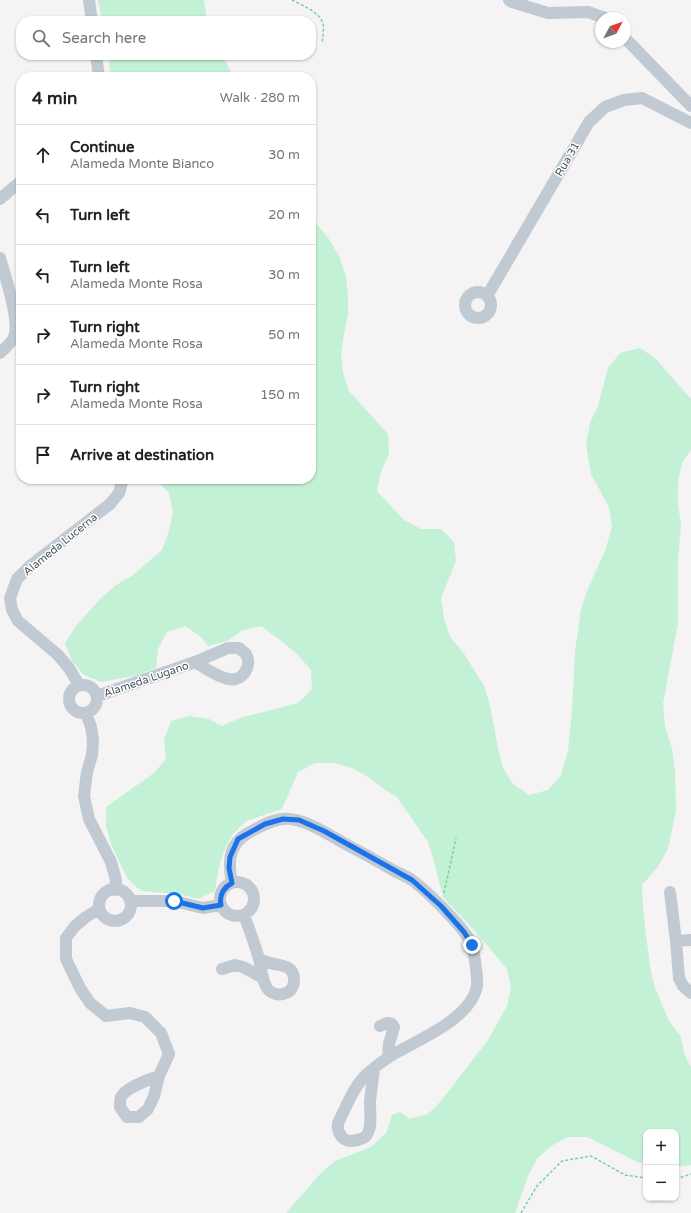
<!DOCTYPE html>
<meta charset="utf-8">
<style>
body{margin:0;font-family:"Varela Round",sans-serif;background:#f6f6f6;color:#202124}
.controls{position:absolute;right:12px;bottom:12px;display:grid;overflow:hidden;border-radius:8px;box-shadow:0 1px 3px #0004}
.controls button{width:36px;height:36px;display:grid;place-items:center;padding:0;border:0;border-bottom:1px solid #e0e0e0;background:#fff;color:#202124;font:20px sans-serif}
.compass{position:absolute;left:595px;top:12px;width:36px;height:36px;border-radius:50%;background:#fff;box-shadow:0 1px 3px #0004;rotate:49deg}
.stop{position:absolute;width:12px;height:12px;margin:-9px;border:3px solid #1a73e8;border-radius:50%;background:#fff}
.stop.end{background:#1a73e8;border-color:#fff;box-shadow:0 1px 4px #0008}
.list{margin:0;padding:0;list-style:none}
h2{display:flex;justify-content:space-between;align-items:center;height:52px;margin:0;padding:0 16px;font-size:17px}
h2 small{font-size:13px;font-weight:400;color:#757577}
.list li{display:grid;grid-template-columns:26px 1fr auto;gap:12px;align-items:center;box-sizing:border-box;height:60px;padding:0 16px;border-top:1px solid #e0e0e0}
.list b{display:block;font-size:15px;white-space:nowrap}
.list p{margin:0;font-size:13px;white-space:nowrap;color:#757577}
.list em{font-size:13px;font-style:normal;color:#757577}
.icon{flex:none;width:22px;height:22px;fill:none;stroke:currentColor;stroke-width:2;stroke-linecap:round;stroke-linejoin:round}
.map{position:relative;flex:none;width:691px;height:1213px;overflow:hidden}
.search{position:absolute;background:#fff;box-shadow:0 1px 3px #0004;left:16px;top:16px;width:300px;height:44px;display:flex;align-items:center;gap:10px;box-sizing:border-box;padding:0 14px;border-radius:16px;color:#757577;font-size:15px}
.panel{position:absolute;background:#fff;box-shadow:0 1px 3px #0004;left:16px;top:72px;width:300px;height:412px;border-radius:16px}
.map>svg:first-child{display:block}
.green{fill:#c3f1d5}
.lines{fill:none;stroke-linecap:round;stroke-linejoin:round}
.path{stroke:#7ad0a6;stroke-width:1.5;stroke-dasharray:3 2;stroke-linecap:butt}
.minor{stroke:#c1cad2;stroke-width:12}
.route{stroke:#1a73e8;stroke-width:5}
.labels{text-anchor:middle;stroke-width:3;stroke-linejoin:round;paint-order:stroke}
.street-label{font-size:11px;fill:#4a5661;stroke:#fff}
</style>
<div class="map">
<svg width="691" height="1213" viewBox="0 0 691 1213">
<rect width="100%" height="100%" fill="#f5f3f3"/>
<path class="green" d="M98 0H204L207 21H102Z
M108 55H222L231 72 238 77H111Z
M311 217 329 239 339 256 346 276 348 296V315L344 334 341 354 343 373 349 391 388 434 389 454 381 472 377 491 404 520 421 529H441L454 542 456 561 441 598 444 618 450 637 463 652 484 686 490 705 498 749 503 768 513 784 529 795 548 790 561 775 568 751 572 712 575 652 581 609 587 591 605 551 612 527 609 507 591 474 586 445 590 423 598 406 608 368 620 353 640 348 656 359 691 399V450L682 463 678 482V504L681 525 678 560V623L663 704 665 726 672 748 675 771 676 811 668 849 657 868 642 885 643 907 645 927 650 966 654 985 669 1021 681 1037 685 1056 691 1067V1165L676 1167V1132H646V1164L639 1163 587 1137H568L551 1146 537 1159 528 1176 515 1213H286L320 1174 335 1161 371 1147 386 1133 392 1115 400 1112 410 1119 428 1114 441 1101 488 1040 507 1006 511 988 507 969 482 939 443 897 434 861 428 842 396 796 385 790 370 778 352 768 334 763H315L298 772 282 809 246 821 232 835 223 853 218 872 215 891 198 899 179 894 141 891 127 878 111 844 106 826V807L154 773 166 759 164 740 171 721 189 716 209 719 222 726 240 718 298 703 312 689 311 670 298 655 284 643 261 626 243 630 227 641 208 646 201 637 185 626 167 632 158 649 156 668 139 675 101 682 84 675 72 661 65 643 76 626 101 598 116 585 132 576 162 550 169 531 173 512 169 493 156 479H311Z"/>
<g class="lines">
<path class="path" d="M292 0C302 5 319 12 323 23 324 30 323 37 322 43
M444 893 456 838
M676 1179 691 1174
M521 1213 537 1186 562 1161 591 1156 625 1175 646 1178"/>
<path class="minor" d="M89 0 92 21
M509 0 512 2 548 13 588 12 605 18
M625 38 691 106
M96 55 99 77
M0 199 21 181
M0 258C5 276 22 324 13 339 10 344 4 349 0 353
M465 305a13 13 0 1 1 26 0a13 13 0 1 1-26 0Z
M487 296 589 122 605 107 624 100 642 98 691 123
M69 699a14 14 0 1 1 28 0a14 14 0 1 1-28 0Z
M79 685 69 668 58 655 18 621 12 610 10 598 17 579 30 566 110 504 119 493 123 479
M97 696 195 662 228 648H239C241 650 244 652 246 654 253 666 242 682 229 679 216 677 206 668 195 662
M86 713 91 727 93 740 92 755 87 772 84 796 89 819 111 862 116 880 115 890
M220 899a17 17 0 1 1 34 0a17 17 0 1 1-34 0Z
M232 883C228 862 228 845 248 833 259 827 271 820 283 819 304 817 331 836 349 846 363 853 377 861 391 869 398 873 406 876 412 880 427 891 466 929 472 945 474 952 478 979 477 986 470 1021 416 1040 389 1057 381 1062 374 1068 367 1074 354 1086 347 1105 339 1121 335 1129 341 1140 350 1141 355 1141 363 1139 366 1136 368 1134 370 1128 370 1126 371 1118 370 1110 370 1102 371 1091 373 1079 374 1068
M99 905a16 16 0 1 1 32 0a16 16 0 1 1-32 0Z
M670 892 676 941 679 978 683 986 691 993
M130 901H174L203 908 221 905
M99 909 86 917 75 926 66 938V959L80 988 90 1003 106 1016 130 1013 145 1017 161 1033 169 1054 159 1076 154 1096 148 1109 139 1117H127L120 1107C120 1104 120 1100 121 1097 125 1088 150 1079 159 1076
M244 915C249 929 255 944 259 959 261 968 262 980 267 988 271 994 279 996 286 993 291 991 294 986 294 981 295 967 284 966 274 964 269 963 264 961 259 959
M676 941 691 940
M222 969 235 965 243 967 263 978
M380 1026 387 1023 392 1024 394 1027 389 1044 388 1057"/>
</g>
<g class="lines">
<path class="route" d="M174 901 203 908 221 905C219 895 223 888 232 883L229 868 230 857 238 839 265 824 283 819 299 820 324 831 412 880 441 906 464 932 472 945"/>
</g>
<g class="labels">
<g class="street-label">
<text transform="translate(567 159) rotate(-60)" y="4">Rua 31</text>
<text transform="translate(60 544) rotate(-39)" y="4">Alameda Lucerna</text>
<text transform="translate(146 679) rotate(-19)" y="4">Alameda Lugano</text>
</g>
</g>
</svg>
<div class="controls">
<button>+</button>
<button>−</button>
</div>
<svg class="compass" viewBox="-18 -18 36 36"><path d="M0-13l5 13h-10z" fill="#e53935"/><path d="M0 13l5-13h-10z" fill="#757577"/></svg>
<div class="stop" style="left:174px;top:901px"></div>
<div class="stop end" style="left:472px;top:945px"></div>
<div class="search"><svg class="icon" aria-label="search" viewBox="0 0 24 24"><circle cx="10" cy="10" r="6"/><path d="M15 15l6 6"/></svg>Search here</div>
<section class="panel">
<h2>4 min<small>Walk · 280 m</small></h2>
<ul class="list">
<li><svg class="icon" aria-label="ahead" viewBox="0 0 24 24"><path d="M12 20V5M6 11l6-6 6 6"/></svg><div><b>Continue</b><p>Alameda Monte Bianco</p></div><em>30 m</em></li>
<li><svg class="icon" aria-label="left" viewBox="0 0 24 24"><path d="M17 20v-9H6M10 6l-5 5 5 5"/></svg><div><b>Turn left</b></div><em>20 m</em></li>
<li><svg class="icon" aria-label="left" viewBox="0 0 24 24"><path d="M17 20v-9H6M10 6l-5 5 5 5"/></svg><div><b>Turn left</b><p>Alameda Monte Rosa</p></div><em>30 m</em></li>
<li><svg class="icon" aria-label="right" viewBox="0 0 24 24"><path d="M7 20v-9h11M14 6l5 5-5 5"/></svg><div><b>Turn right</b><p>Alameda Monte Rosa</p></div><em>50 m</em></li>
<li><svg class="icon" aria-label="right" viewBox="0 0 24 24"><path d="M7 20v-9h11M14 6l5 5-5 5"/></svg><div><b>Turn right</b><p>Alameda Monte Rosa</p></div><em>150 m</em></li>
<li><svg class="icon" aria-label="arrive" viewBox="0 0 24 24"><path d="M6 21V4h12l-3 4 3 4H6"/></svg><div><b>Arrive at destination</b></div></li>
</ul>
</section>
</div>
